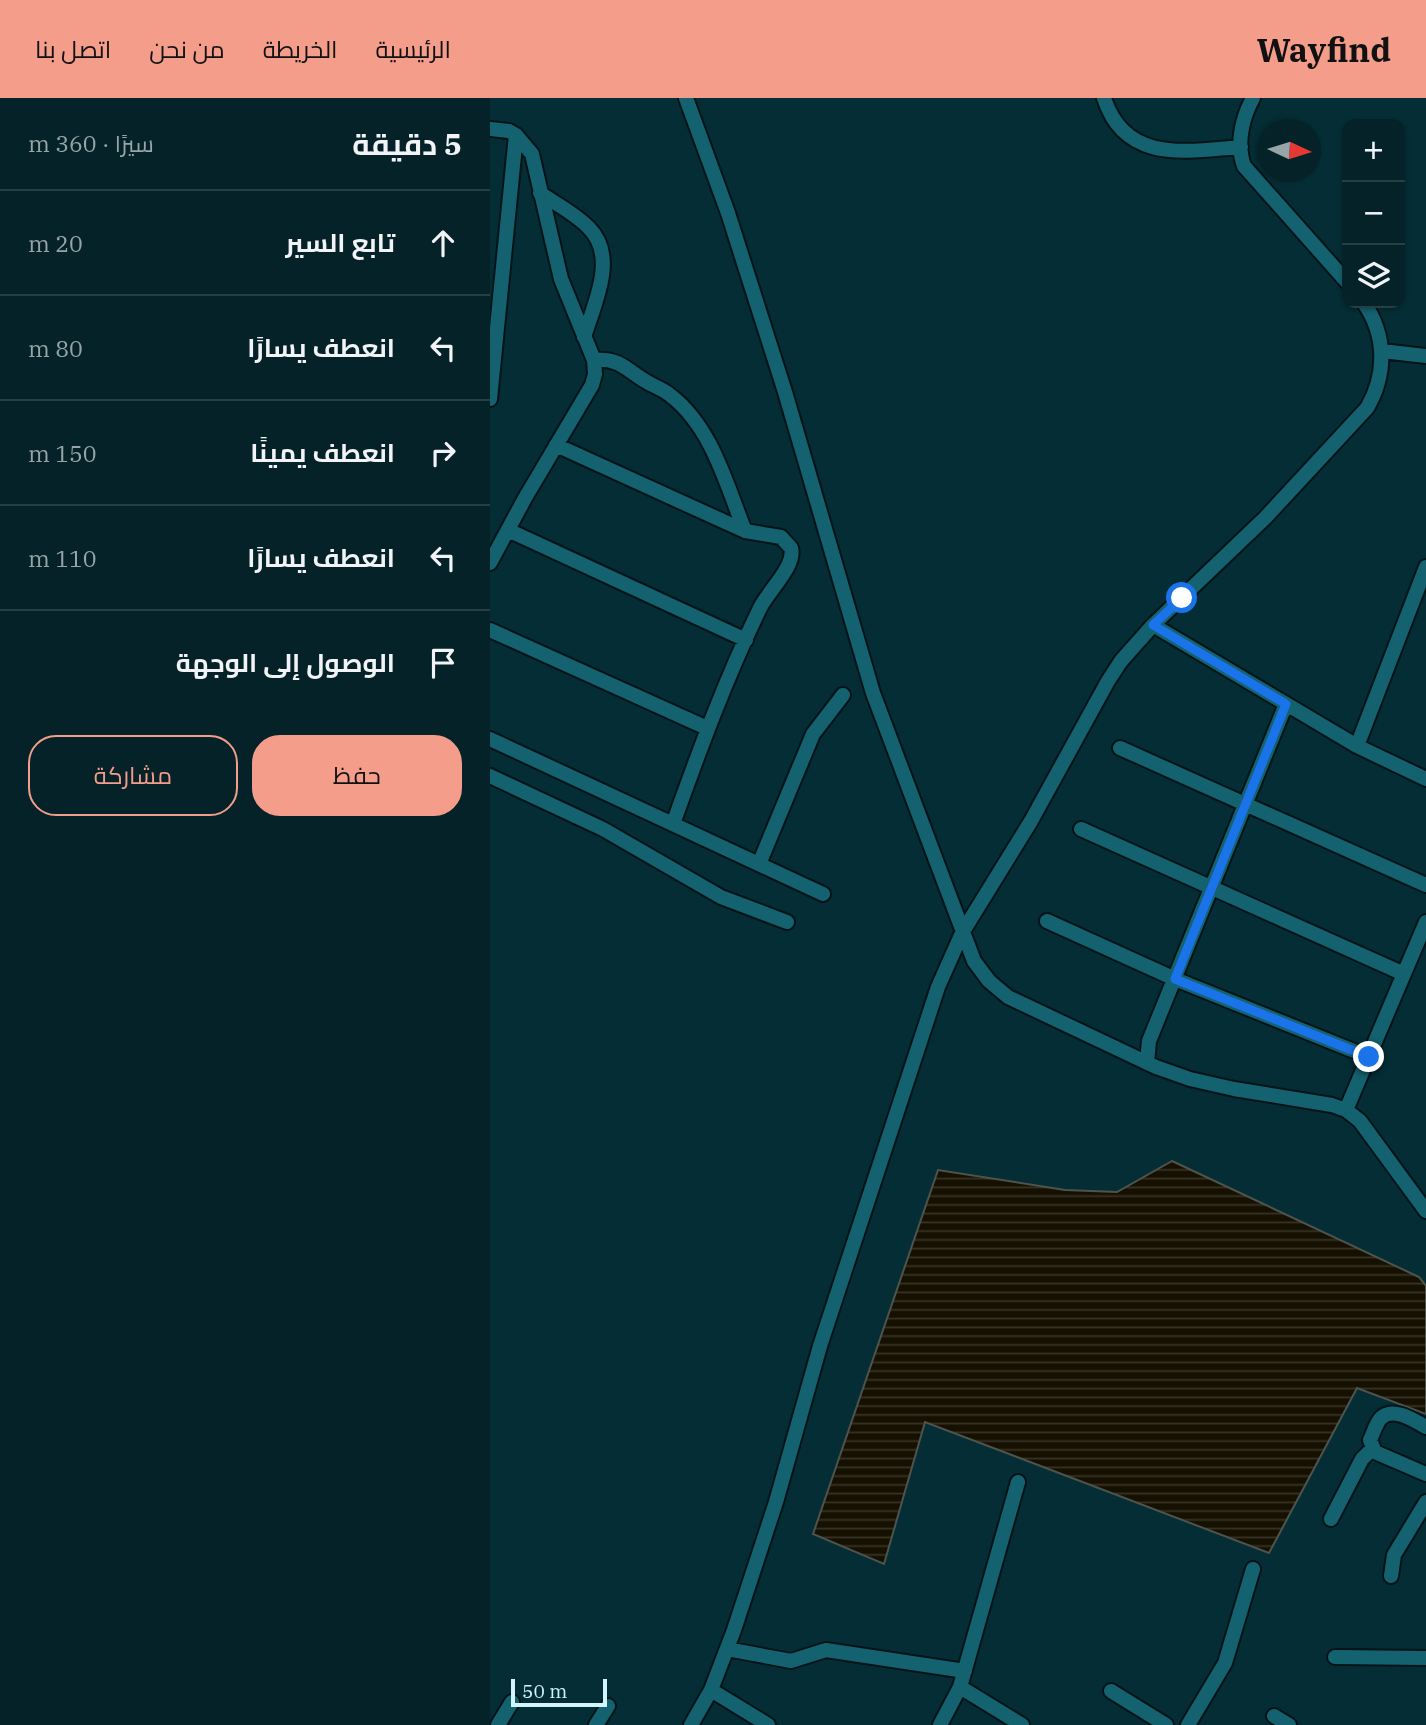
<!DOCTYPE html>
<html lang="ar">
<meta charset="utf-8">
<style>
body{margin:0;font-family:"IBM Plex Serif",Cairo,serif;background:#122f34;color:#f1f3f6;direction:rtl}
.controls{position:absolute;right:21px;top:21px;display:grid;overflow:hidden;border-radius:14px;box-shadow:0 2px 5px #0004}
.controls button{width:63px;height:63px;display:grid;place-items:center;padding:0;border:0;border-bottom:2px solid #253f45;background:#042228;color:#f1f3f6;font:35px sans-serif}
.compass{position:absolute;left:768px;top:21px;width:63px;height:63px;border-radius:50%;background:#042228;box-shadow:0 2px 5px #0004;rotate:94deg}
.scale{position:absolute;left:21px;bottom:18px;width:96px;box-sizing:border-box;padding-left:7px;border:4px solid #d2f4fc;border-top:0;font-size:19px;line-height:24px;white-space:nowrap;color:#d2f4fc;-webkit-text-stroke:5px #052d35;paint-order:stroke}
.stop{position:absolute;width:21px;height:21px;margin:-16px;border:5px solid #1a73e8;border-radius:50%;background:#fff}
.stop.end{background:#1a73e8;border-color:#fff;box-shadow:0 2px 7px #0008}
.list{margin:0;padding:0;list-style:none}
h2{display:flex;justify-content:space-between;align-items:center;height:91px;margin:0;padding:0 28px;font-size:30px}
h2 small{font-size:23px;font-weight:400;color:#97a4a8}
.list li{display:grid;grid-template-columns:46px 1fr auto;gap:21px;align-items:center;box-sizing:border-box;height:105px;padding:0 28px;border-top:2px solid #253f45}
.list b{display:block;font-size:26px;white-space:nowrap}
.list em{font-size:23px;font-style:normal;color:#97a4a8}
.actions{display:flex;gap:14px;padding:21px 28px}
.actions a{flex:1;padding:16px 0;border:2px solid #f49d8b;border-radius:28px;text-align:center;font-size:24px;color:#f49d8b}
.actions .main{background:#f49d8b;color:#111}
.icon{flex:none;width:38px;height:38px;fill:none;stroke:currentColor;stroke-width:2;stroke-linecap:round;stroke-linejoin:round}
.map{position:relative;flex:none;width:936px;height:1627px;overflow:hidden;direction:ltr}
header{display:flex;align-items:center;gap:42px;box-sizing:border-box;height:98px;padding:0 35px;background:#f49d8b;color:#111}
header strong{font-size:33px}
nav{display:flex;gap:38px;margin-inline-start:auto;font-size:24px}
main{display:flex}
aside{flex:1;background:#042228}
.map>svg:first-child{display:block}
.water{fill:url(#water-rules);stroke:#4e544c;stroke-width:2}
.lines{fill:none;stroke-linecap:round;stroke-linejoin:round}
.street-casing{stroke:#011418;stroke-width:18}
.street{stroke:#14626f;stroke-width:14}
.route{stroke:#1a73e8;stroke-width:9}
</style>
<header>
<strong>Wayfind</strong>
<nav><a>الرئيسية</a><a>الخريطة</a><a>من نحن</a><a>اتصل بنا</a></nav>
</header>
<main>
<div class="map">
<svg width="936" height="1627" viewBox="0 0 936 1627">
<defs>
<pattern id="water-rules" width="6" height="5" patternUnits="userSpaceOnUse" patternTransform="scale(1.75)"><rect width="6" height="5" fill="#161001"/><path d="M0 2.5h6" fill="none" stroke="#373327"/></pattern>
</defs>
<rect width="100%" height="100%" fill="#052d35"/>
<path class="water" d="M682 1063 929 1179 936 1188V1316L867 1290 779 1455 435 1324 394 1466 323 1436 448 1072 575 1092 627 1094Z"/>
<g class="lines">
<g class="street-casing">
<path id="street" d="M196 0 238 115 295 294 383 595 484 863 499 883 518 899 666 969 700 981 744 991 842 1007 856 1012 870 1023 936 1113
M614 0C635 66 697 53 751 49
M763 0C752 20 746 46 754 68L857 184
M0 31 19 33 26 37 42 56 71 181 104 262 105 276 102 287 35 400 0 465
M50 95C66 106 86 116 99 130 128 159 104 206 94 239
M892 253 936 258
M104 262C131 260 136 272 157 284 165 289 173 291 180 297 222 329 236 386 255 433
M0 301 26 37
M66 347 255 433 291 439 301 450C306 468 278 493 270 510 236 580 209 653 183 726
M18 432 256 542
M663 527 867 648 936 681
M0 532 217 630
M0 641 333 796
M867 648 936 469
M630 650 936 787
M0 678 113 731 231 799 297 824
M591 731 914 876
M269 766 323 636 353 597
M557 823 685 881 879 959
M657 965 659 943 796 606
M856 1012 936 824
M936 1329C925 1323 903 1308 891 1320 886 1325 883 1336 880 1342L885 1354 936 1376
M841 1421 872 1361 882 1351
M901 1478 904 1457 936 1404
M237 1551 301 1563 336 1552 475 1573
M845 1559 936 1560
M470 1589 532 1627
M221 1592 278 1627
M621 1593 676 1627
M784 1618 799 1627
M8 1627 22 1604
M106 1627 118 1608
M201 1627 221 1592 244 1532 286 1404 330 1248 448 889 472 835 541 723 618 583 631 563 663 527 775 420 877 310C897 276 896 237 874 205
M450 1627 470 1589 528 1384
M698 1627 735 1565 763 1471"/>
</g>
<use href="#street" class="street"/>
</g>
<g class="lines">
<path class="route" d="M692 500 663 527 796 606 685 881 879 959"/>
</g>
</svg>
<div class="controls">
<button>+</button>
<button>−</button>
<button><svg class="icon" aria-label="layers" viewBox="0 0 24 24"><path d="M12 4l9 5-9 5-9-5zM3 14l9 5 9-5"/></svg></button>
</div>
<svg class="compass" viewBox="-18 -18 36 36"><path d="M0-13l5 13h-10z" fill="#e53935"/><path d="M0 13l5-13h-10z" fill="#97a4a8"/></svg>
<div class="scale">50 m</div>
<div class="stop" style="left:692px;top:500px"></div>
<div class="stop end" style="left:879px;top:959px"></div>
</div>
<aside>
<h2>5 دقيقة<small>سيرًا · 360 m</small></h2>
<ul class="list">
<li><svg class="icon" aria-label="ahead" viewBox="0 0 24 24"><path d="M12 20V5M6 11l6-6 6 6"/></svg><div><b>تابع السير</b></div><em>20 m</em></li>
<li><svg class="icon" aria-label="left" viewBox="0 0 24 24"><path d="M17 20v-9H6M10 6l-5 5 5 5"/></svg><div><b>انعطف يسارًا</b></div><em>80 m</em></li>
<li><svg class="icon" aria-label="right" viewBox="0 0 24 24"><path d="M7 20v-9h11M14 6l5 5-5 5"/></svg><div><b>انعطف يمينًا</b></div><em>150 m</em></li>
<li><svg class="icon" aria-label="left" viewBox="0 0 24 24"><path d="M17 20v-9H6M10 6l-5 5 5 5"/></svg><div><b>انعطف يسارًا</b></div><em>110 m</em></li>
<li><svg class="icon" aria-label="arrive" viewBox="0 0 24 24"><path d="M6 21V4h12l-3 4 3 4H6"/></svg><div><b>الوصول إلى الوجهة</b></div></li>
</ul>
<div class="actions"><a class="main">حفظ</a><a>مشاركة</a></div>
</aside>
</main>
